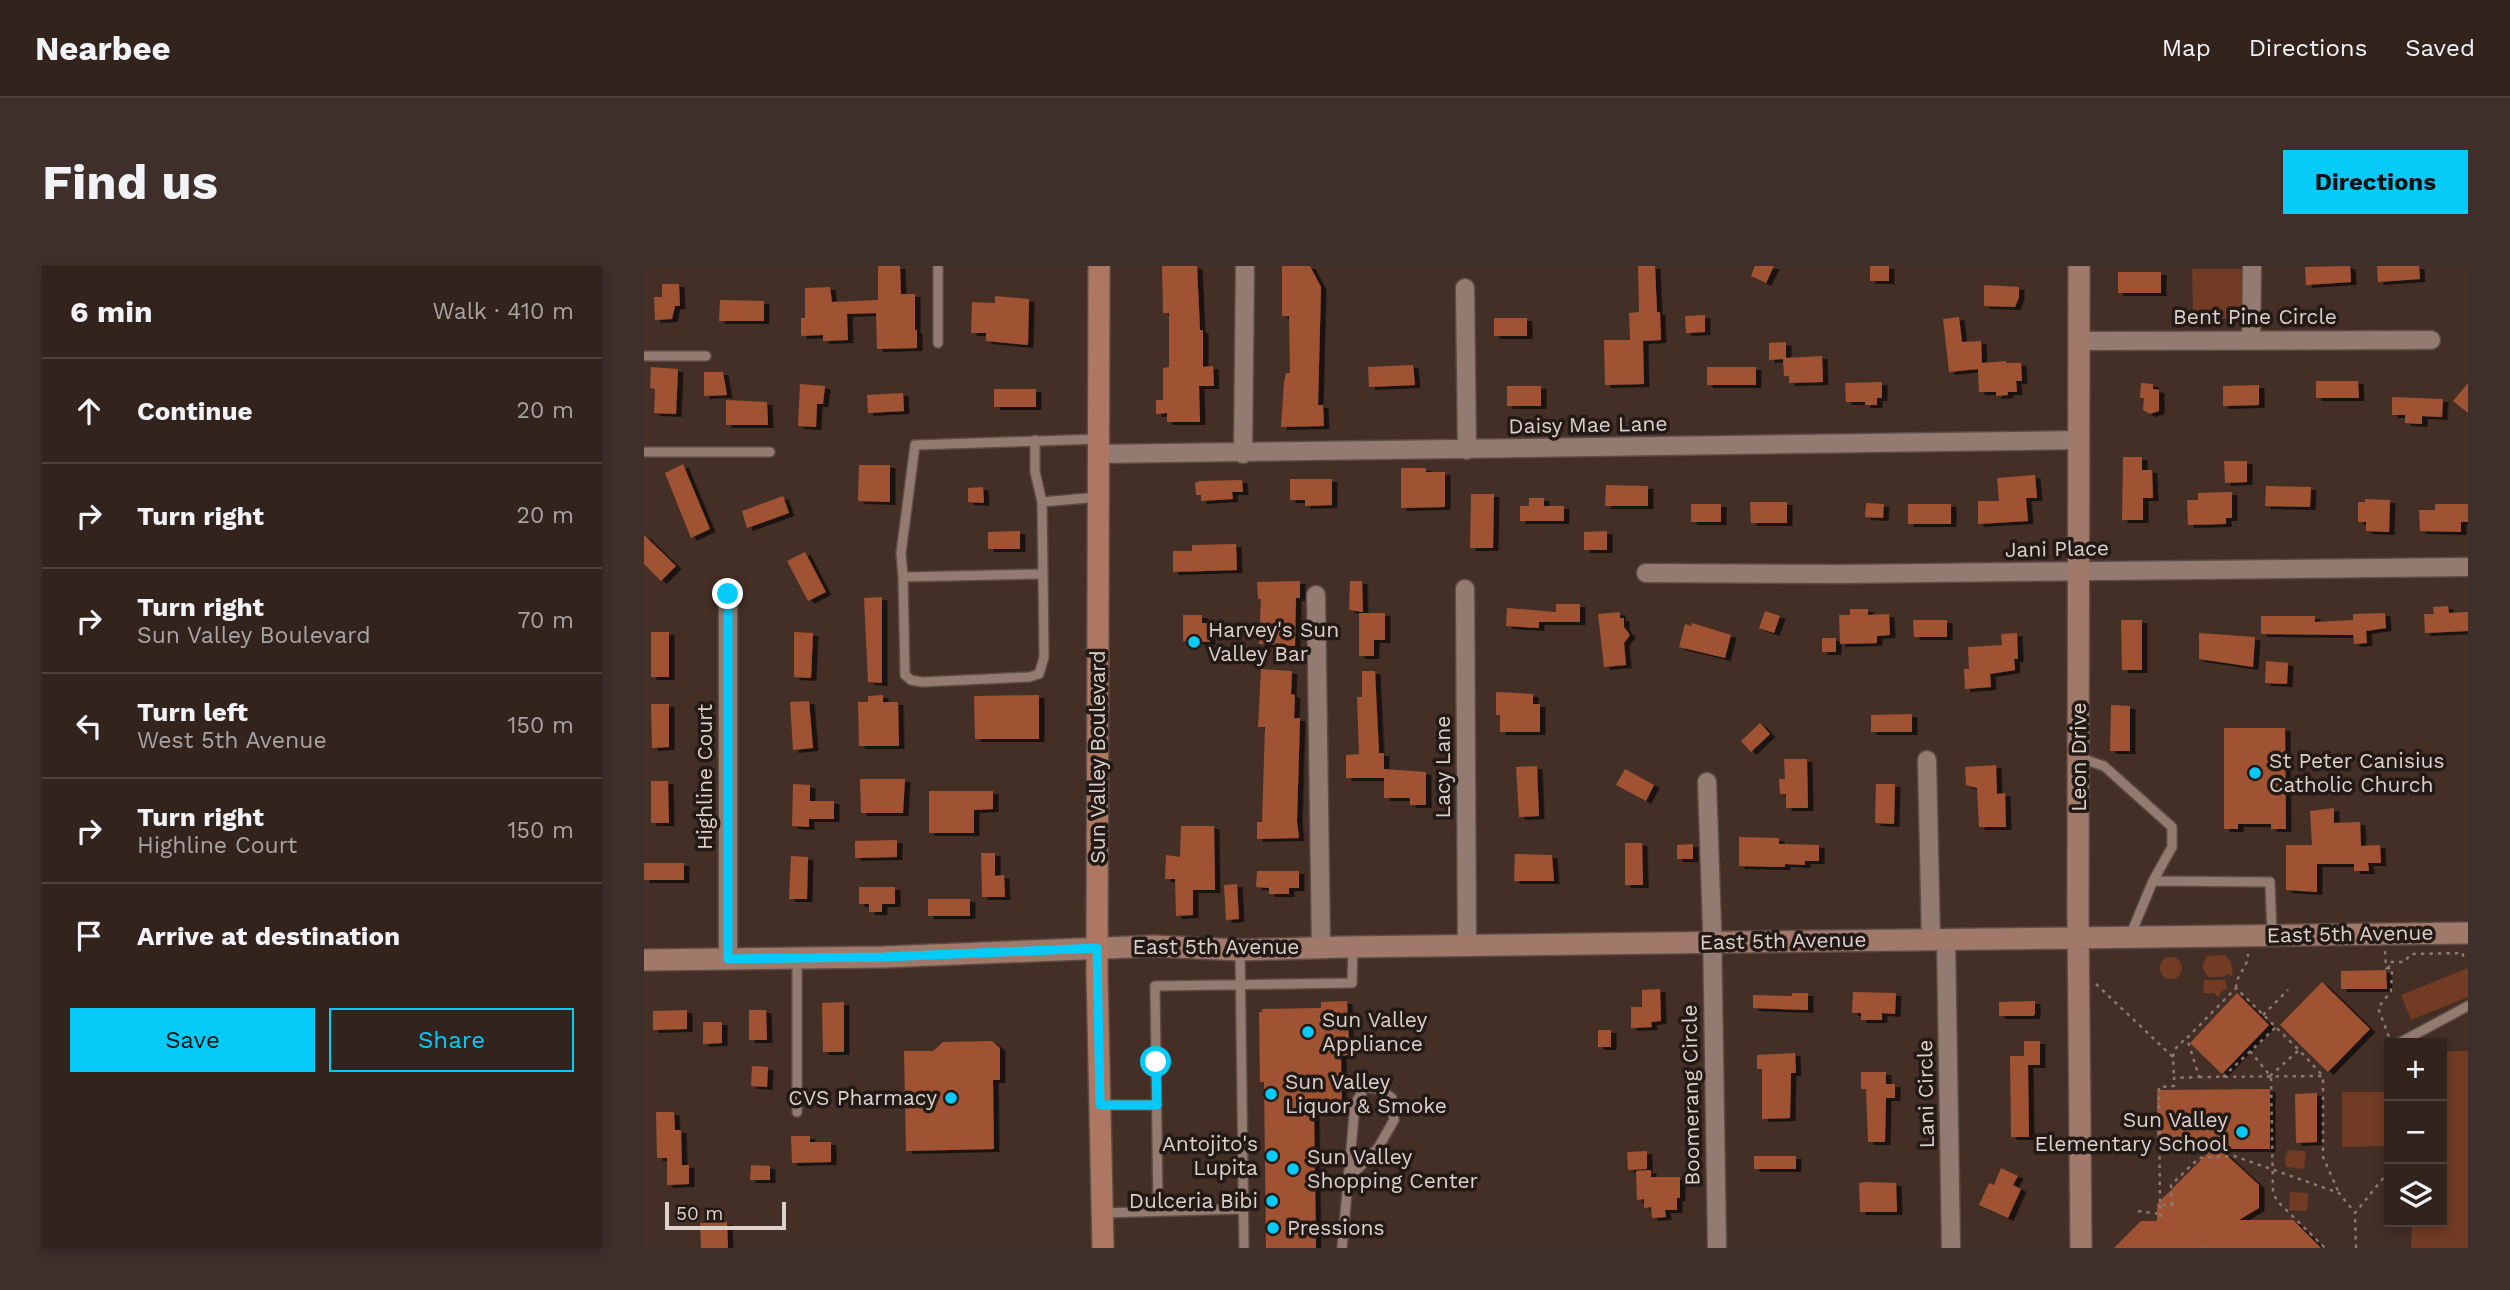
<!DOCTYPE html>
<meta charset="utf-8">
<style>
body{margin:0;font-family:"Work Sans",sans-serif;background:#3e2f2a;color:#f1f3f6}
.controls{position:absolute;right:21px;bottom:21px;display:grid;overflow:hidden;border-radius:0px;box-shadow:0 4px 10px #0003}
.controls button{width:63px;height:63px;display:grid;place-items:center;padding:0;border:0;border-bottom:2px solid #4e403b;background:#33231d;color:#f1f3f6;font:35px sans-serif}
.scale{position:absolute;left:21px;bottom:18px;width:121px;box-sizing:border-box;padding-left:7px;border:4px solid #ded0cb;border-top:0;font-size:19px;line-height:24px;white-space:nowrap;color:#ded0cb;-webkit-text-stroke:5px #231a16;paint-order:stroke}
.stop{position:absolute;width:21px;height:21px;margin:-16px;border:5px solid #06cbf9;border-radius:50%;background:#fff}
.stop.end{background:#06cbf9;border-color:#fff;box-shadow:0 2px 7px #0008}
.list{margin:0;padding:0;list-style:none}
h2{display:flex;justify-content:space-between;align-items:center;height:91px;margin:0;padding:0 28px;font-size:30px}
h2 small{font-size:23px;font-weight:400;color:#a9a4a4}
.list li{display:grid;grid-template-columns:46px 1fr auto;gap:21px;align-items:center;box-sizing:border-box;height:105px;padding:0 28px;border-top:2px solid #4e403b}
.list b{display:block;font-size:26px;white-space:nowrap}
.list p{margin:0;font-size:23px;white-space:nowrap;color:#a9a4a4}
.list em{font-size:23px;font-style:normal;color:#a9a4a4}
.actions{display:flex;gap:14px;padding:21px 28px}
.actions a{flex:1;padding:16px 0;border:2px solid #06cbf9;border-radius:0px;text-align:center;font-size:24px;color:#06cbf9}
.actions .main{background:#06cbf9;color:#111}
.icon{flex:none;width:38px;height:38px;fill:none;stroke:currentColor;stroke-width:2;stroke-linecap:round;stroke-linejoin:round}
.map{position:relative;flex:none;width:1824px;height:982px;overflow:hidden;border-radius:0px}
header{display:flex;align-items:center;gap:42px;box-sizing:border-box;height:98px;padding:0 35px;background:#33231d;border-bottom:2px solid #4e403b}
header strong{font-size:33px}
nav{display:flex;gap:38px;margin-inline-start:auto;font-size:24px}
.intro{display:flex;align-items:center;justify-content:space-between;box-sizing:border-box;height:168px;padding:0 42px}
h1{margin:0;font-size:49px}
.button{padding:18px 32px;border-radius:0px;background:#06cbf9;color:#111;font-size:24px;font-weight:700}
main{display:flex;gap:42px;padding:0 42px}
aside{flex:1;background:#33231d;border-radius:0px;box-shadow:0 4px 10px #0003}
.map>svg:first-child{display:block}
.green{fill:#713b24}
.building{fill:#a05232;filter:url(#shadow)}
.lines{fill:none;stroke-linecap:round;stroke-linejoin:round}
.lane-casing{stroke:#5c4b44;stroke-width:12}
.street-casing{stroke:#5c4b44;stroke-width:21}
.secondary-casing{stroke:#5c4b44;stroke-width:24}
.primary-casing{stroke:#5c4b44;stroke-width:24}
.path{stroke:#8a7871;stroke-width:2.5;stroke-dasharray:3.5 5;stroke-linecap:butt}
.lane{stroke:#947b72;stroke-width:9}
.street{stroke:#947b72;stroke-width:18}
.secondary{stroke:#a0796a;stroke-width:21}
.primary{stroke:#ad7762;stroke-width:21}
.route{stroke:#06cbf9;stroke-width:9}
.poi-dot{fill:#06cbf9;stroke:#231a16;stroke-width:2.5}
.labels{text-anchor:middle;stroke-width:7;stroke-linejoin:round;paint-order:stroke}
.street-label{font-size:21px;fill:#ded0cb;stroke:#231a16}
.poi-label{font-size:21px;fill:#ded0cb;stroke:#231a16;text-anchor:start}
</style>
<header>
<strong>Nearbee</strong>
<nav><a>Map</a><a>Directions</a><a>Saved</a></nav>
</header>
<div class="intro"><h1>Find us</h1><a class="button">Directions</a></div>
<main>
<aside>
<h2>6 min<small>Walk · 410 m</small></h2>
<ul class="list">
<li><svg class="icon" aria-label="ahead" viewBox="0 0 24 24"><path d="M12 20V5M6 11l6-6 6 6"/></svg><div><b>Continue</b></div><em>20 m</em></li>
<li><svg class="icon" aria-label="right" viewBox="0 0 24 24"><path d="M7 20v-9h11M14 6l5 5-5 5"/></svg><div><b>Turn right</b></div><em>20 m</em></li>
<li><svg class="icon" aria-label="right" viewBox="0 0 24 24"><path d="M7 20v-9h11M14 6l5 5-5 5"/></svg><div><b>Turn right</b><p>Sun Valley Boulevard</p></div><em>70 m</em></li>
<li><svg class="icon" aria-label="left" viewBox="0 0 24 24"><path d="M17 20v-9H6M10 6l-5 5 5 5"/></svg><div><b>Turn left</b><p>West 5th Avenue</p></div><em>150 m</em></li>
<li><svg class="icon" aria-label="right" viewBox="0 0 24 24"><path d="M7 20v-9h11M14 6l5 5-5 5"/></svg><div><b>Turn right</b><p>Highline Court</p></div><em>150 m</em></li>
<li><svg class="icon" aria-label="arrive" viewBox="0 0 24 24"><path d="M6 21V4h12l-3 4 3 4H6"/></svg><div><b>Arrive at destination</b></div></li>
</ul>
<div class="actions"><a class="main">Save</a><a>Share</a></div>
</aside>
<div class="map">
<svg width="1824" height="982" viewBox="0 0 1824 982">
<defs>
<filter id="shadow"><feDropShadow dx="5.5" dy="3" stdDeviation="0" flood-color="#0009"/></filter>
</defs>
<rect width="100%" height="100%" fill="#442f27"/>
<path class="green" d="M1548 3H1598L1599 52 1549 53Z
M1581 689 1587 697 1589 708 1587 710 1584 708 1579 711H1564L1558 701 1563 690Z
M1516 702a11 11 0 1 1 22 0a11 11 0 1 1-22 0Z
M1824 702V731L1767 754 1757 729Z
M1560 714H1581L1583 722 1576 727V730H1572L1571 727H1559Z
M1798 785H1824V982H1767L1768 956H1798Z
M1698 826H1745V880L1698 881Z
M1643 884 1662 885 1660 903 1642 901 1641 889H1643Z
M1646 926 1664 927 1663 945 1645 944Z"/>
<path class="building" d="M234 0H256L257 28H271V64H273V82L233 83 232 47 203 48 204 74 179 75V69L157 70V52H161V22L186 21 188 36 234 34Z
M518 0H553L556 64H559V101L569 100 570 120H555L556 156H523V147L512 148V134H519V102L525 101V47H519Z
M638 0H666L677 21 674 139H679L680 160 637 161 640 116 642 107H646L645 50H638Z
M994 0H1011L1013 46H1016L1017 74 999 75 1000 118 961 119 960 74H986L985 47 995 46Z
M1111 0H1130L1122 17 1107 10Z
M1226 0H1245V15H1226Z
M1706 0 1707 16 1662 19 1661 1Z
M1733 0H1775L1776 13 1734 16Z
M1474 6H1517V27H1474Z
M18 18H35L36 40H31L28 53 11 54 10 31H18Z
M1340 19 1375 21V31L1371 41 1340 40Z
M351 30 385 33 384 79 342 75V67H327L328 36 351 37Z
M76 34 120 35V55H75Z
M1061 49V66L1042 67 1041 50Z
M1315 51 1318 76 1337 75 1338 97 1362 95V97H1377L1378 115H1372L1373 126H1364V129L1352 130V126H1335L1334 103 1305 106 1299 53Z
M850 52H883V70H850Z
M1142 76V92L1178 90 1179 116 1145 117V110H1140L1139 93 1125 94V77Z
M769 99 771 119 725 121 724 101Z
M7 101 34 103 32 148 10 147 11 123 6 122Z
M1063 101H1112V119H1063Z
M60 106H79L83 129 60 130Z
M1672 115H1714L1715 132H1672Z
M1238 116V132H1233V139H1221V136H1202L1201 117Z
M1497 117 1509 118V123L1515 124V145L1506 148 1499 144 1500 132H1496Z
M1824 117V147L1809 135Z
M156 118 181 120 179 138H173L172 161 154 160Z
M1615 119V139L1579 140V120Z
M863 120H897V140H863Z
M350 123H392V141H350Z
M259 127 260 145 224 147 223 129Z
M1748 131 1799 133 1798 151 1778 150V158L1761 157V149H1748Z
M82 134 123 136 124 159H82Z
M1479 191H1498V204H1508L1509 232H1499V254H1478Z
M1580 195H1603V216L1581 217Z
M39 198 66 263 47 272 21 207Z
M215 199H246V236L214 235Z
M757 202H782V206H801V241L757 242Z
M1391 209 1393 232H1382L1384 255 1334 258V235H1355L1353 212Z
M646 213H688V239L661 240V234H646Z
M598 214 599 226H588L589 233 557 235V229H552L551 217 556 215Z
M962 219 1004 220V240H961Z
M1622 220 1667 221 1666 241 1621 240Z
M339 221 340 237 324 236V222Z
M1588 226V252H1582V258L1544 259 1543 234H1554V227Z
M827 228H850L849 282H826Z
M139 230 145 247 103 262 98 245Z
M885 232H900V240H920V255H876V240H885Z
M1721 233 1746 234 1745 266 1722 265V256H1714V236H1721Z
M1106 236H1143V257H1107Z
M1222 237 1240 238 1239 252 1221 251Z
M1047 238H1077V256H1047Z
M1264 238H1307V258H1264Z
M1791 238H1824V256H1817V266L1776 265 1775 244H1791Z
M376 265V283H344V266Z
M963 265V284H940V266Z
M0 269 32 300 17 315 0 298Z
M592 278 593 304 529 306V285H548V279Z
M161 286 182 326 164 335 143 295Z
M656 315V332H652L651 380 615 378 617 333H614L613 316Z
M706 315H718L719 346 705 344Z
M238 331V417L224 416 220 332Z
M912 338H936V356H895V362L862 360 863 342 912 346Z
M1804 340 1805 347 1824 346V365L1781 367 1780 348H1790L1789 341Z
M1206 343H1224V349L1245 348 1246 369 1233 370V377L1196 378 1195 349H1206Z
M1121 345 1136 350 1130 367 1115 362Z
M976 346V352H980V361L986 369 980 377 982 399 960 401 954 348Z
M715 347H741V374H730V390H715Z
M1741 347 1742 362 1722 365 1723 377 1710 378 1709 369 1617 368V350H1671V356L1709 354V348Z
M539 349H558V357H566V376L539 375Z
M1269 354H1303V371H1270Z
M1477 354H1498V404H1478Z
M1048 357 1087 369 1081 392 1035 381 1041 358 1047 360Z
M7 366H25V411H7Z
M150 366 169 367 167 412 150 411Z
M1373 367 1374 393H1370L1371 404 1346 408 1347 421 1321 423 1320 403H1325L1324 381 1358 379 1357 368Z
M1555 367 1611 371 1609 401 1555 393Z
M1178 372H1192V386H1178Z
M1622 395 1644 397 1643 418 1621 417Z
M617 403 648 405 647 428 651 429 650 452H656L653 555 655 572 613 573V556H618L621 461H614Z
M718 405H731L735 487H740V512H702V489L715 488 713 431H718Z
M852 426 889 428V438H896V466H856V449H852Z
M239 429V436H254L255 480H215L214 436H224V430Z
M395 429V473H331L330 430Z
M165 435 169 482 149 484 146 436Z
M7 438H25V481L8 482Z
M1467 439 1486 440V485H1466Z
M1268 448V466H1227V449Z
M1116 457 1126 468 1107 486 1097 475Z
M1580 462H1641L1642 563H1627V558H1594V563H1580Z
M1140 493H1163L1164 542H1142V528H1136L1135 513H1141Z
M1352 499 1353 528 1361 527 1362 561H1335L1333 522 1322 519 1321 501Z
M893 500 895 550 875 551 872 501Z
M740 503 782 506V539H766V532H740Z
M981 503 1010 519 1002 535 972 519Z
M216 513H261L259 547H217Z
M7 515H24L25 557H7Z
M149 518 166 519V535H190V553H165V561L148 560Z
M1232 518H1251L1250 558 1231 557Z
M285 525H349V543L330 544V567H285Z
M1690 542V557L1716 556 1717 580 1736 579 1737 597H1724L1725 605H1710V598H1673V626L1642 624V579H1668L1666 545Z
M537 560H570L571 624H549V649L532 650 531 613H521L522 589 536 591Z
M1095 571 1135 572V578L1175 579V595H1161V599L1141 598V601L1095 600Z
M253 574V591L211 592V575Z
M981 577H998L999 619H981Z
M1049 578V593H1033V579Z
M337 587H351V610L360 609 361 631H338Z
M871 588 908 589 910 615H870Z
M147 590 164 591 163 633H145Z
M0 597H40V614H0Z
M613 605H655V622H645V628H625V622L612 621Z
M593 618 595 653 582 654 580 619Z
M215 621H251V638H238V646H225V638H215Z
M284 633H326V650H284Z
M1742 704 1743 723H1697V705Z
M1678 716 1726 763 1684 806 1636 759Z
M1016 723 1017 755 1007 756 1008 761 987 762V741H998V724Z
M1209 726 1252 727 1251 748 1238 747V754H1217V747H1208Z
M1148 727H1164V744L1109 742V729L1148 730Z
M1593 727 1625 759 1578 808 1546 777Z
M703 735 705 777 704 789 697 790 698 847H670L672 982H622L620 816H616L615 746H618V743L677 742V736Z
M1391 735V748L1389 750H1355V736Z
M200 736V786H179L178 737Z
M43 744V763L9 764V745Z
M105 744H122L123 774H105Z
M59 756H78V777L59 778Z
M954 764H967V781H954Z
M348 775 356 782V814H349L350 883 262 885 260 785H289L299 776Z
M1380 775H1396V799H1384L1385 871H1367L1366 790H1380Z
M1151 787 1152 807H1147L1146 852 1118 853V803H1113V789Z
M108 800 124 801 123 821 107 820Z
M1217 806H1242V818H1251V832H1242L1241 876H1224L1222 823H1217Z
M1626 823V883H1576L1615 919V942L1595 954H1649L1677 982H1470L1497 955H1513V938L1568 883H1513V824Z
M1673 827V876L1652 877 1651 828Z
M12 846H30L31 864H37L38 899H45V918L23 919V892H13Z
M147 870H166V876H187V896L148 897Z
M1003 885V903L984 904 983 886Z
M1110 890H1152V903H1110Z
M107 899 126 900V914H106Z
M1357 902 1374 910 1369 919 1377 923 1364 952 1335 939 1345 917 1350 919Z
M1007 904V911H1036V932H1033V944H1021L1022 951 1008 952 1007 941 1000 942V933L993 934 992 905Z
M1223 916 1252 917 1253 946H1216L1215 917Z
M83 956 84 982H57L56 957Z"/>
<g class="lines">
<g class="lane-casing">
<path id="lane" d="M294 77V0
M0 90H62
M391 174V206L398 236 455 231
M0 186H126
M398 236 399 308 259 311 257 287 271 179 454 173
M259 311 261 409 267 414 278 416 385 411 395 408 400 391 399 308
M1436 492 1460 500 1528 561V581L1509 615
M1486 670 1509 615 1626 616 1628 669
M596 684 600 982
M153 691V846
M1755 777 1824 740
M456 839H513
M514 945 511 720 708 717 709 681
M458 947 599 943
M698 982 711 838 721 821 735 823 748 832 750 854 734 882 705 912"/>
</g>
<g class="street-casing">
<path id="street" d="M821 22 823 184
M1607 74 1608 0
M1435 75 1787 74
M454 188 1435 174
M599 188 601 0
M1002 307 1197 308 1824 301
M821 323 823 679
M84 328V693
M672 329 677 681
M1283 494 1287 674
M1063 516 1068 661 1073 982
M1302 673 1307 982"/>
</g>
<g class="secondary-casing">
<path id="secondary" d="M1435 0 1434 650 1437 982
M0 694 240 691 510 680 596 684 700 681 1824 667"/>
</g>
<g class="primary-casing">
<path id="primary" d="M455 0 453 707 459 982"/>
</g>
<path class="path" d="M1741 685 1742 702 1748 703 1747 725 1734 742 1745 771
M1745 703V696H1760L1767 688 1819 687V691
M1452 718 1529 791 1530 811
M1592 722C1593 705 1603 705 1604 688
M1619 749 1644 724
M1606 785 1627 811 1629 926 1633 935 1681 982
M1529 791 1531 783 1542 772
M1626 810 1655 784 1679 810
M1555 811 1679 810V891L1695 927
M1579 811 1632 761
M1516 939 1517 955
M1528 939 1527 919 1555 892 1590 890 1695 927 1711 947
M1530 939H1516L1515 821 1530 820V812L1555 811 1543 772 1592 722 1655 784
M1494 945 1516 948
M1558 981 1559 982
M1712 982 1711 947 1745 905"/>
<use href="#lane" class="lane"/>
<use href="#street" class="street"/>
<use href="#secondary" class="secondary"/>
<use href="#primary" class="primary"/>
</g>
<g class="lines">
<path class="route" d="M84 328V693L240 691 453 682 456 839H513L512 796"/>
</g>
<g class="poi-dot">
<circle cx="550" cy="376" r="7"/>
<circle cx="1611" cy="507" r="7"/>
<circle cx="664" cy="766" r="7"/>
<circle cx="627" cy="828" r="7"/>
<circle cx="307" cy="832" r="7"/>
<circle cx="1598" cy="866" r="7"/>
<circle cx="628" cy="890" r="7"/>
<circle cx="649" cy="903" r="7"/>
<circle cx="628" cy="935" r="7"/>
<circle cx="629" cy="962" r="7"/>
</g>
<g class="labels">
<g class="street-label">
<text x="1611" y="58">Bent Pine Circle</text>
<text transform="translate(944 159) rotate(-1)" y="7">Daisy Mae Lane</text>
<text transform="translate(1413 283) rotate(-1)" y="7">Jani Place</text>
<text transform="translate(454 491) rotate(-90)" y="7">Sun Valley Boulevard</text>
<text transform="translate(1435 491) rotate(-90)" y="7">Leon Drive</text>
<text transform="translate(799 501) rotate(-90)" y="7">Lacy Lane</text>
<text transform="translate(61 511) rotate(-90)" y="7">Highline Court</text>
<text transform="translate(1706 668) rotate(-1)" y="7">East 5th Avenue</text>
<text transform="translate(1139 675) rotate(-1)" y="7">East 5th Avenue</text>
<text x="572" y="688">East 5th Avenue</text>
<text transform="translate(1282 828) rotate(-91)" y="7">Lani Circle</text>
<text transform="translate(1047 829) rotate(-91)" y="7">Boomerang Circle</text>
</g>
<g class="poi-label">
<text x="564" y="371">Harvey's Sun<tspan x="564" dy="24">Valley Bar</tspan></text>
<text x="1625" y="502">St Peter Canisius<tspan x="1625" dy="24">Catholic Church</tspan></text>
<text x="678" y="761">Sun Valley<tspan x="678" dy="24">Appliance</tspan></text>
<text x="641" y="823">Sun Valley<tspan x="641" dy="24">Liquor &amp; Smoke</tspan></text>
<text x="293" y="839" text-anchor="end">CVS Pharmacy</text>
<text x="1584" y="861" text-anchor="end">Sun Valley<tspan x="1584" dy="24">Elementary School</tspan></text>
<text x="614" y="885" text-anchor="end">Antojito's<tspan x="614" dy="24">Lupita</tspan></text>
<text x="663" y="898">Sun Valley<tspan x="663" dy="24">Shopping Center</tspan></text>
<text x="614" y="942" text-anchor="end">Dulceria Bibi</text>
<text x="643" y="969">Pressions</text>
</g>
</g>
</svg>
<div class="controls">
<button>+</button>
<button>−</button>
<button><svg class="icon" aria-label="layers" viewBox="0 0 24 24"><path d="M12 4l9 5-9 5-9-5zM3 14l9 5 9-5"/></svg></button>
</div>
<div class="scale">50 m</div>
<div class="stop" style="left:512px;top:796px"></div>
<div class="stop end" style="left:84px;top:328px"></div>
</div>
</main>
